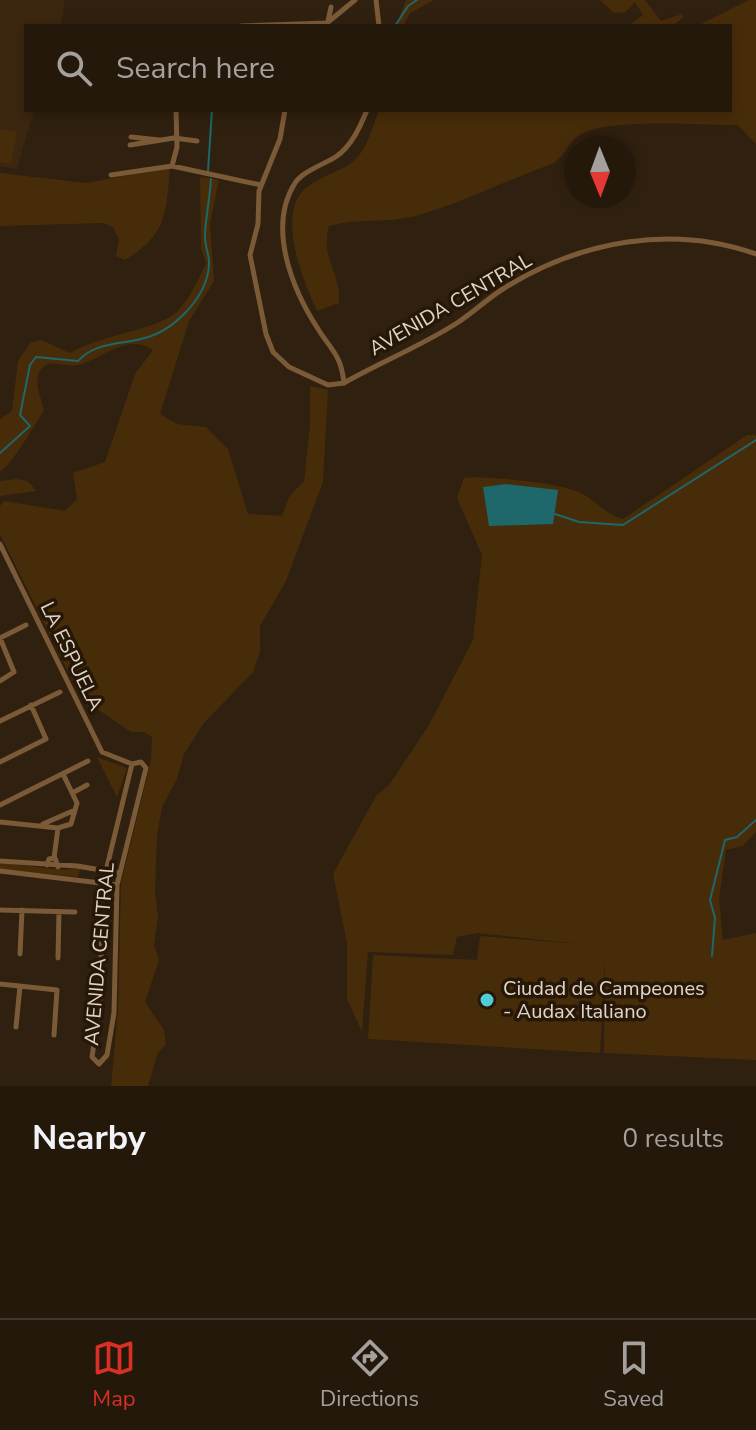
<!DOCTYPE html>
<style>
body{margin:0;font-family:"Nunito Sans",sans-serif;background:#2c2114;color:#f1f3f6}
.compass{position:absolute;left:564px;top:136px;width:72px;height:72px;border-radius:50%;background:#24180b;box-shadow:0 4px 12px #0003;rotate:179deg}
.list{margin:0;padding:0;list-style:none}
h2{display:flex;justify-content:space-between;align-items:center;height:104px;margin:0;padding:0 32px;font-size:34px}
h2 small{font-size:26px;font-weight:400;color:#a3a09d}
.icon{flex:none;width:44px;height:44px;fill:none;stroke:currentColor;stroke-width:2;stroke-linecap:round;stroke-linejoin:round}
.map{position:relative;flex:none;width:756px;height:1086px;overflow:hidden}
.search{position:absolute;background:#24180b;box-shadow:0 4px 12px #0003;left:24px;right:24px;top:24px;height:88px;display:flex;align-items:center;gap:20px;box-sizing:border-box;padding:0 28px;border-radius:0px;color:#a3a09d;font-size:30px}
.sheet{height:232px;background:#24180b}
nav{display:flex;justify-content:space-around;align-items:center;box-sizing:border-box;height:112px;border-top:2px solid #41372c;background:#24180b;font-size:22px;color:#a3a09d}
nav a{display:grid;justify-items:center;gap:4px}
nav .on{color:#d93025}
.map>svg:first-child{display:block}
.built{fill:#3b260f}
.green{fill:#472c0a}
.water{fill:#1e676b}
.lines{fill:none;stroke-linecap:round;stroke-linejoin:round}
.stream{stroke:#1e676b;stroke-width:2}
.minor{stroke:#7b5a37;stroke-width:5}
.poi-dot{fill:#51ccd4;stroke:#261706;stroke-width:3}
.labels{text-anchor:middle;stroke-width:7;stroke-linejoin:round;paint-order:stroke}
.street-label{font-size:20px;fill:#e0d5cb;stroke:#261706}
.poi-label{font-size:20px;fill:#e0d5cb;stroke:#261706;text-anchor:start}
</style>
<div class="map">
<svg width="756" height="1086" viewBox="0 0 756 1086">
<rect width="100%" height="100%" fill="#30200f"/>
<path class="built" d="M0 0H65L61 26H26V110H34L17 169 0 166Z"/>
<path class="green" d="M406 0H434L410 13 403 26H396Z
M600 0H645L661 21 682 14 684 17 672 26H628L643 15 635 2 625 12 614 13Z
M749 0H756V144L738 125C699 125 623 119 588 131 569 137 567 155 552 164 506 180 463 203 416 216 388 223 358 218 329 226 320 259 341 271 339 303L317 311C304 282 275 215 306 188 319 177 336 173 350 164 367 152 372 128 379 110H730V26H697Z
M0 129 17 132 11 164 0 162Z
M170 168C166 214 167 234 125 260L116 256 119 239 113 227 103 223 0 226V173L86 183Z
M200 177 219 180 210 223 214 281 189 321 160 414 177 424 206 427 228 449 248 514 282 516 289 497 304 481 310 424V386L328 390 323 482 286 581 260 626V652L253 672 204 723 184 754 177 779 162 807 157 836 155 893 158 917 154 945 159 960 145 1002 164 1030 166 1044 158 1053 148 1086H111L118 1011 121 883 151 761 152 737 144 732H131L81 698 0 534V506L4 501 65 511 77 499 73 473 105 462 135 374 153 350C127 332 102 359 78 365 66 368 51 358 42 368 32 380 41 397 44 410 34 426 13 463 0 472V419L12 411 18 361 30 343 41 340 70 353C103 335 135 334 166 319 186 310 197 282 206 263L201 249Z
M747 435H756V832L743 846 726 850 719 899 723 940 756 933V1060L604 1053 605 959 600 1053 368 1039 373 955 477 960 480 936 580 944 478 933 457 937 453 955 368 952 362 1032 347 999V943L333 874 376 796 389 785 429 725 473 640 482 555 457 498 464 478C488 476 554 482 576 491 595 498 602 513 623 519Z
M17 479 27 481 37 491 0 496V481Z
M97 757 127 768 117 797Z
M0 863 64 870 80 868 78 877 0 869Z"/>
<path class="water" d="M506 484 558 490 553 524 489 526 483 487Z"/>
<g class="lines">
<path class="stream" d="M395 26 408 6 417 0
M208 171 212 110
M0 453 30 426 20 415 30 365 36 357 78 361C94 343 120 344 141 339 173 332 207 298 209 265 210 255 204 245 205 234 206 216 210 197 211 179
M552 513 579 522 623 525 756 440
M712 956 715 918 710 900 725 840 737 837 756 820"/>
<path class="minor" d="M376 0 379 26
M328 21 331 7
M327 23 355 0
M241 26 327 23
M285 110 280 139 259 191 258 224 250 255 266 334 273 352 289 367 328 385 344 383C381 362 421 346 457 323 474 312 488 298 506 287 581 241 672 224 756 254
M131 137 159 140
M130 145 174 138 197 141
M172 166 177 147 176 110
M111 175 172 166 261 185
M344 383C341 355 332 351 318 329 292 289 267 227 295 183 303 171 325 164 337 156 352 145 360 127 367 110
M0 544 102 752 132 764 141 762 146 768 117 885 114 1013 107 1055 99 1064 92 1057 100 1004 103 883 132 764
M0 681 14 672 0 638 26 625
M0 721 60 692
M0 762 46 739 31 705
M74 792 87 785
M0 805 88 761
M0 822 58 828
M43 824 75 810
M54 858 58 828 71 824 77 803 63 774
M0 861 77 866 119 873
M47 865 49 859 55 858 58 867
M0 871 117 885
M0 910 75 912
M20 954 22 910
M58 958 59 912
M0 984 57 990 54 1035
M16 1027 20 986"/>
</g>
<circle class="poi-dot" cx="487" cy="1000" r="8"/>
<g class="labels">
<g class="street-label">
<text transform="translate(450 304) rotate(-30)" y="7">AVENIDA CENTRAL</text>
<text transform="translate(72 656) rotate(64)" y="7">LA ESPUELA</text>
<text transform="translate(99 954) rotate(-85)" y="7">AVENIDA CENTRAL</text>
</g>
<g class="poi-label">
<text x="503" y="995">Ciudad de Campeones<tspan x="503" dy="23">- Audax Italiano</tspan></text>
</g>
</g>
</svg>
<svg class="compass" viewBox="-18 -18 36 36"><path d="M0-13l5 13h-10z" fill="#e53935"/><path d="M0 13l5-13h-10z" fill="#a3a09d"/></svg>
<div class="search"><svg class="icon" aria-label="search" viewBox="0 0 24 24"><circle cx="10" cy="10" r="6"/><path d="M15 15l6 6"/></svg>Search here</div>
</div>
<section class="sheet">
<h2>Nearby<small>0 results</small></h2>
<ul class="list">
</ul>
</section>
<nav>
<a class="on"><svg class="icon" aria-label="map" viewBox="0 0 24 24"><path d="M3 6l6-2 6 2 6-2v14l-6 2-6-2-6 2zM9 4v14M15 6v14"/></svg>Map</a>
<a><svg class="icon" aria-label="directions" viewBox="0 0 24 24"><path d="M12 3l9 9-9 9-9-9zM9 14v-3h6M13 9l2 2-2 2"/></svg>Directions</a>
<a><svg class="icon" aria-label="saved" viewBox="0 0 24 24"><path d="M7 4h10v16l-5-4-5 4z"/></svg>Saved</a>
</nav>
